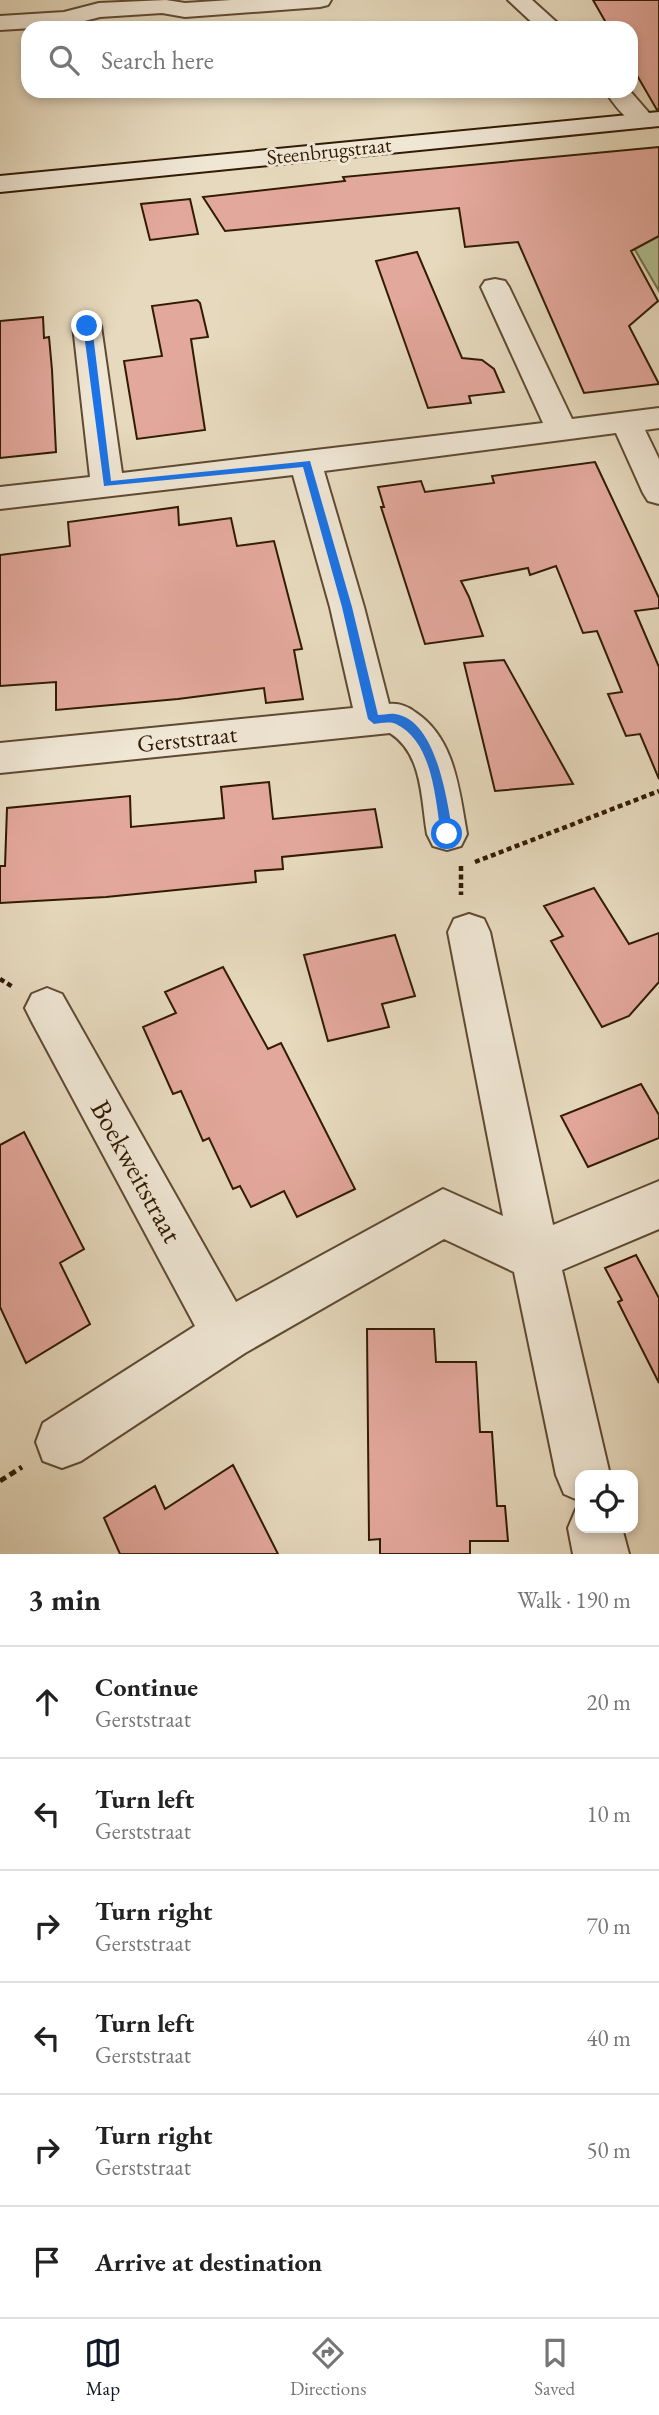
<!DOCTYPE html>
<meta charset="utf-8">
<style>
body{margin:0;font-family:"EB Garamond",serif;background:#f2f2f2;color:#222}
.controls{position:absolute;right:21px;bottom:21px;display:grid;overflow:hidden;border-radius:14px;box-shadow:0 4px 10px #0003}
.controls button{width:63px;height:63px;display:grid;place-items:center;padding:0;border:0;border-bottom:2px solid #e0e0e0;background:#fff;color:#222;font:35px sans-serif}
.stop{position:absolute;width:21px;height:21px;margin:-16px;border:5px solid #1a73e8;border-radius:50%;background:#fff}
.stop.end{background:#1a73e8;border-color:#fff;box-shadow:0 2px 7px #0008}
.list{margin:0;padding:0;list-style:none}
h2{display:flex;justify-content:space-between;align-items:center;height:91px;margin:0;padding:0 28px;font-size:30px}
h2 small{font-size:23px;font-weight:400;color:#767676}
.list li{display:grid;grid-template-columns:46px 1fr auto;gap:21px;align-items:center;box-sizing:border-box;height:112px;padding:0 28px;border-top:2px solid #e0e0e0}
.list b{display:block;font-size:26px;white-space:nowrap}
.list p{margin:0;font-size:23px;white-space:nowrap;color:#767676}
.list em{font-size:23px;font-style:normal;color:#767676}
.icon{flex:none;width:38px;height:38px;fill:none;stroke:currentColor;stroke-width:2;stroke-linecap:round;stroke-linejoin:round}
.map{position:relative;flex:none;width:659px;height:1554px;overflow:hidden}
.search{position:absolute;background:#fff;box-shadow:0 4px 10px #0003;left:21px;right:21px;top:21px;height:77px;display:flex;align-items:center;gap:18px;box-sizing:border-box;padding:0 24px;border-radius:21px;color:#767676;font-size:26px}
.sheet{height:763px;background:#fff}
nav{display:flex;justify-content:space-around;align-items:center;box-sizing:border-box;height:98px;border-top:2px solid #e0e0e0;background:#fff;font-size:19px;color:#767676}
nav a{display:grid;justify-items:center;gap:4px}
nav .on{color:#111827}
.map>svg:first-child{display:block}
.green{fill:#b2c093;stroke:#726e4b;stroke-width:2}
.building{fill:#e3a89c;stroke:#311b03;stroke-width:2}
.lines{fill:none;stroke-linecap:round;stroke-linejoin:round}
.street-casing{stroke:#5e4a32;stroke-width:4}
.secondary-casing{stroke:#311b03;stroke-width:4}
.path-far1{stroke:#311b03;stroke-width:4.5;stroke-dasharray:5 3.5;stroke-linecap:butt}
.path{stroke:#311b03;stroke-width:5;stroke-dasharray:7 4.5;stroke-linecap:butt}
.street{fill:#efe6d4;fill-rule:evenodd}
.secondary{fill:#efe6d4;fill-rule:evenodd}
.route{fill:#1a73e8}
.labels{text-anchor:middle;stroke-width:6;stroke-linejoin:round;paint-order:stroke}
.far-street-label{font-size:21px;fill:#311b03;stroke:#efe6d4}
.street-label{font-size:24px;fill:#311b03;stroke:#efe6d4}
.near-street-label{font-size:28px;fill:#311b03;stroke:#efe6d4}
</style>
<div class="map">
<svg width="659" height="1554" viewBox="0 0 659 1554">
<rect width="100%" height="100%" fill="#e6d9bd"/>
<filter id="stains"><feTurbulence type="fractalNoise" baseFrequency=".00286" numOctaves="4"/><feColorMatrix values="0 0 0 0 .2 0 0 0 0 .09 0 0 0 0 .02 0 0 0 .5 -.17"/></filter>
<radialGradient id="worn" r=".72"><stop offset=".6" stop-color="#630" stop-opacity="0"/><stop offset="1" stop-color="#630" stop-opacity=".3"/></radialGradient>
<path class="green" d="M659 231V291L631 243Z"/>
<path class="building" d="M593 0H659V109L657 110 631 65V28H609Z
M659 147V236L631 251 658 301 629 326 659 384 584 393 518 242 465 247 459 208 225 231 203 197 345 181 343 177Z
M190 199 198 234 150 240 141 204Z
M417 252 462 358 482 360 494 369 504 392 469 396 471 403 428 408 376 261Z
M197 300 200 303 208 337 191 339 205 430 137 439 124 361 162 356 152 306Z
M43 317 44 338 49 337 52 370 56 452 0 458V321Z
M595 462 659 598V608L635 611 659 667V779L640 734 626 736 608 694 622 692 597 631 583 633 556 566 530 575 528 568 461 581 469 597 483 636 425 644 381 507H384L378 487 421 481 425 492 494 483 492 476Z
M178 507 179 525 231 518 237 546 274 541 302 649 294 650 303 699 266 703 264 688 178 699 56 710V682L0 686V555L70 546 68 522Z
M504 660 573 784 495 791 464 663Z
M269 782 273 819 375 809 382 847 282 857 283 869 255 871 256 882 106 897 0 903V866H5L7 808 130 796 131 827 224 818 221 787Z
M594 888 629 944 659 933V982L629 1016 602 1027 551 941 563 936 544 906Z
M395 935 415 996 382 1004 389 1027 328 1041 304 955Z
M223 967 268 1049 281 1043 355 1189 297 1217 284 1191 251 1207 240 1186 233 1189 209 1138 203 1141 181 1091 173 1094 143 1027 176 1013 165 992Z
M641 1084 659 1115V1138L588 1167 561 1116Z
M24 1132 84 1249 60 1263 90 1324 26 1363 0 1307V1145Z
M636 1255 659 1298V1383L618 1302 622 1300 605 1268Z
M367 1329H434L436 1362H476L480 1432H492L497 1506H505L508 1541H470V1554H380V1539L369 1540Z
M233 1465 278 1554H120L104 1518 155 1486 165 1509Z"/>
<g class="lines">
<g class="street-casing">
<path id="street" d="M166 0 185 3 231 0H331L328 5 320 7 185 17 162 13 100 17 65 26 0 30V16L64 12 99 3Z
M508 0H532L563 28H538Z
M605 91H630L656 121 653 126C632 131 616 107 605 91Z
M495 279 505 281 509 287 572 419 659 408V428L645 430 659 459V504L648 501 643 493 616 433 324 471 364 607 389 704C399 703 407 706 415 712 455 738 459 790 467 834L461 846 447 850 433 846 427 834C421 799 423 754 390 733L0 773V743L353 708 330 607 293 475 0 509V487L90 477 73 326 77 320 87 317 97 320 101 326 122 473 543 423 481 287 485 281Z
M469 914 484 919 490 932 553 1225 659 1181V1229L562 1270 610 1475H580V1501L564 1494 556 1475 514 1272 444 1239 245 1353 81 1461 62 1468 43 1461 36 1442 43 1423 195 1326 32 1022 25 1008 32 994 47 988 62 994 236 1302 443 1189 503 1216 448 932 454 919Z
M580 1507V1528H622L629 1554H573L568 1528 576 1509Z"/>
</g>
<g class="secondary-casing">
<path id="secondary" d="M659 112V126L0 192V176Z"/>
</g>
<path class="path-far1" d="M475 862 659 791
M461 866V895
M0 979 13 987"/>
<path class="path" d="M0 1481 22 1467"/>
<use href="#street" class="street"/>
<use href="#secondary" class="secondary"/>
</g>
<path class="route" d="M87 324 92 326 111 481 310 461 352 607 378 715C383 715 390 713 395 714 437 720 447 801 453 834L451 837 447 839 441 834C435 798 433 742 396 724 390 721 381 723 374 724L368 719 342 607 303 467 104 486 83 326Z"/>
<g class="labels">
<g class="far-street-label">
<text transform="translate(329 151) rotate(-6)" y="7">Steenbrugstraat</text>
</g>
<g class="street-label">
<text transform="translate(187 739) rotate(-6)" y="8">Gerststraat</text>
</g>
<g class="near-street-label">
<text transform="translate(137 1171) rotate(61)" y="10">Boekweitstraat</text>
</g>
</g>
<rect width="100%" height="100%" filter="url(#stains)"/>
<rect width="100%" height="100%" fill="url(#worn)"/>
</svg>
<div class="controls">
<button><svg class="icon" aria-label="locate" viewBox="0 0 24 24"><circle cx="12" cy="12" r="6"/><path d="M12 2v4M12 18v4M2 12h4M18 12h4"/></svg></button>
</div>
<div class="stop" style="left:447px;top:834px"></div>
<div class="stop end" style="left:87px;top:326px"></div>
<div class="search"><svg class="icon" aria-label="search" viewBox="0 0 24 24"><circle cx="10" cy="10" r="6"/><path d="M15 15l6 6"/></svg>Search here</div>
</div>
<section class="sheet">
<h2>3 min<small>Walk · 190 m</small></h2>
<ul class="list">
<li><svg class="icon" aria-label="ahead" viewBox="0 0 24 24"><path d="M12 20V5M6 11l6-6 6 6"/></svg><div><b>Continue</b><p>Gerststraat</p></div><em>20 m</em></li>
<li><svg class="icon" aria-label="left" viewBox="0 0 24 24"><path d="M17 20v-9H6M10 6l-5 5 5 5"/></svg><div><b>Turn left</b><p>Gerststraat</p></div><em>10 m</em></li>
<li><svg class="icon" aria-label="right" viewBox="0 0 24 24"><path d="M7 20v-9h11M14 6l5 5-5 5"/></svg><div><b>Turn right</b><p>Gerststraat</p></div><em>70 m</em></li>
<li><svg class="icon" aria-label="left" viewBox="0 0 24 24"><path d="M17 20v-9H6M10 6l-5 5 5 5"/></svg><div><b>Turn left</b><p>Gerststraat</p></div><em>40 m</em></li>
<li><svg class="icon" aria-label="right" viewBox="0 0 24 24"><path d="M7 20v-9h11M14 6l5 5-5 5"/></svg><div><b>Turn right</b><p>Gerststraat</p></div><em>50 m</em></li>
<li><svg class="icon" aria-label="arrive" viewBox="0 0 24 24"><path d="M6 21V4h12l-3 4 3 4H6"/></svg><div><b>Arrive at destination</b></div></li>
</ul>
</section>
<nav>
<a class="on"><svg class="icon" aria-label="map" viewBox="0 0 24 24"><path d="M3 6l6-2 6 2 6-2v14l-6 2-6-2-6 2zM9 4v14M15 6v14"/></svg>Map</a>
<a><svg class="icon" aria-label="directions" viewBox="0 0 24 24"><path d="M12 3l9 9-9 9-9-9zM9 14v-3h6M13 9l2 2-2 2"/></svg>Directions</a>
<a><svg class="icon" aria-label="saved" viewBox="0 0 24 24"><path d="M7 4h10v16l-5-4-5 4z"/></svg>Saved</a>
</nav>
